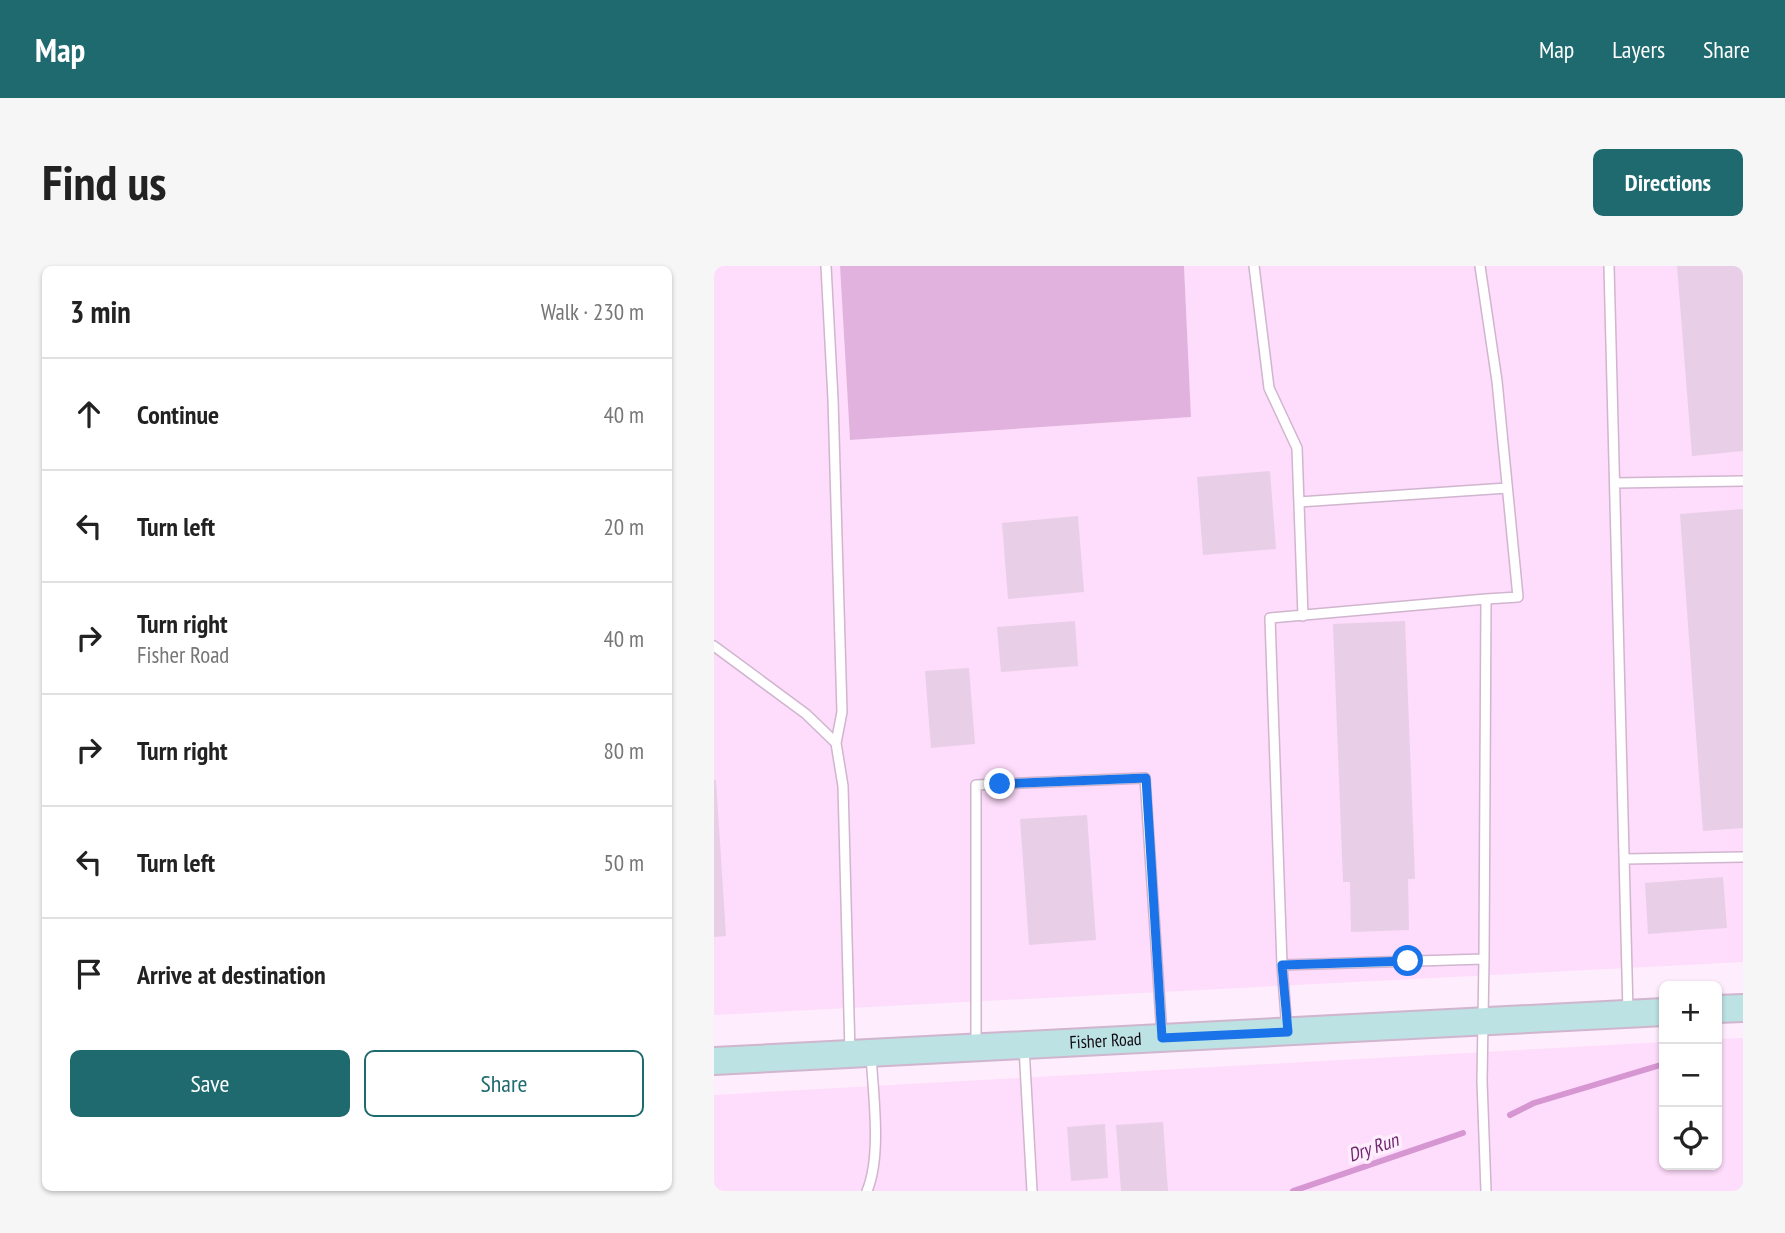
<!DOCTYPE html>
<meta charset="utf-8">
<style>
body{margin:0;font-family:"PT Sans Narrow",sans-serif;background:#f6f6f6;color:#222}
.controls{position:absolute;right:21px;bottom:21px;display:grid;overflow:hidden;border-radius:10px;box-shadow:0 2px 5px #0004}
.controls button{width:63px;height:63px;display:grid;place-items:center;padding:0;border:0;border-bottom:2px solid #e0e0e0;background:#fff;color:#222;font:35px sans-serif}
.stop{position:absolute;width:21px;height:21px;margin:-16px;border:5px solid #1a73e8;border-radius:50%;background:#fff}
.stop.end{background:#1a73e8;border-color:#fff;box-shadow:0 2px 7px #0008}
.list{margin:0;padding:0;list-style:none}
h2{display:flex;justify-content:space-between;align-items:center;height:91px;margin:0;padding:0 28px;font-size:30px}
h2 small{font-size:23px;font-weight:400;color:#767676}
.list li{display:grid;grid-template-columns:46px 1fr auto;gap:21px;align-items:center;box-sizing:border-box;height:112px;padding:0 28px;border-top:2px solid #e0e0e0}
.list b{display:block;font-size:26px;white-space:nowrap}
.list p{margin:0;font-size:23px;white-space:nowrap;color:#767676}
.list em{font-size:23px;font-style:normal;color:#767676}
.actions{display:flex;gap:14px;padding:21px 28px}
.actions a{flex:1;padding:16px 0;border:2px solid #1e6a6e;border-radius:10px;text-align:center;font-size:24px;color:#1e6a6e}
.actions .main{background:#1e6a6e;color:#fff}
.icon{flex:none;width:38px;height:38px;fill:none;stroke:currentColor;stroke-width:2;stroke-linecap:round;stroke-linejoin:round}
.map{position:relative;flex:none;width:1029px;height:925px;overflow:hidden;border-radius:10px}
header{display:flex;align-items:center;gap:42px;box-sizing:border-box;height:98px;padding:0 35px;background:#1e6a6e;color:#fff}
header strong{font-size:33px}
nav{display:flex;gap:38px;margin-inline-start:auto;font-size:24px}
.intro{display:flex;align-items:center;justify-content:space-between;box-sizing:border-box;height:168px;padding:0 42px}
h1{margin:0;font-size:49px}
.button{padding:18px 32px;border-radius:10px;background:#1e6a6e;color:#fff;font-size:24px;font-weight:700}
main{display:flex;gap:42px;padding:0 42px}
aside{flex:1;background:#fff;border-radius:10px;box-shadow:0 2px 5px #0004}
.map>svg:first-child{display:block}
.built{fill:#fedcfb}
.green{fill:#e2b2df}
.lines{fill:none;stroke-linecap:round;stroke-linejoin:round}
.stream{stroke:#d596d2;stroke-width:6}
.building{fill:#e9cee7}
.lane-casing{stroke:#d0b5ce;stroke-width:12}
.secondary-casing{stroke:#d0b5ce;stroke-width:30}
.lane{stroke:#fff;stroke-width:9}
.secondary{stroke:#bce2e3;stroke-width:26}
.route{stroke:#1a73e8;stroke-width:9}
.labels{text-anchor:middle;stroke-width:7;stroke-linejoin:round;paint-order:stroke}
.street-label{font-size:18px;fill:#130a13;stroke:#feedfd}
.water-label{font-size:19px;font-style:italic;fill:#70266f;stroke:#feedfd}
</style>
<header>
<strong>Map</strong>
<nav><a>Map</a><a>Layers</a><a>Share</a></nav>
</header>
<div class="intro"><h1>Find us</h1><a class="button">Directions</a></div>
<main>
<aside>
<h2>3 min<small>Walk · 230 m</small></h2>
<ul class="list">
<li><svg class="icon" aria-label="ahead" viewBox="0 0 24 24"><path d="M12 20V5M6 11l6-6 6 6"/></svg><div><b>Continue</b></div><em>40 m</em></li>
<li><svg class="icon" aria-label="left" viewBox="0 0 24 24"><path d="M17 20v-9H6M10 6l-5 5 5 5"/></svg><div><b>Turn left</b></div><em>20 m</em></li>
<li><svg class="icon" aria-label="right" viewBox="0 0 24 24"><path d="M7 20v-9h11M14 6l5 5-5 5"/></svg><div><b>Turn right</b><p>Fisher Road</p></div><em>40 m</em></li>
<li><svg class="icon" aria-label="right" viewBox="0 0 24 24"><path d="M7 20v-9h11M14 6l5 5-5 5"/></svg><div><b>Turn right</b></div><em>80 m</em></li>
<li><svg class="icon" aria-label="left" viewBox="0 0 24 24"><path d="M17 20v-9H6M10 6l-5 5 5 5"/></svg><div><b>Turn left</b></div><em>50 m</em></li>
<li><svg class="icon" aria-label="arrive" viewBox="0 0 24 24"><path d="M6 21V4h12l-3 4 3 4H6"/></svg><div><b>Arrive at destination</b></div></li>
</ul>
<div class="actions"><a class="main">Save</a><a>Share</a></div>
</aside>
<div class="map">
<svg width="1029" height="925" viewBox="0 0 1029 925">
<rect width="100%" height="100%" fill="#feedfd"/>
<path class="built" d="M0 0H126L136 174 477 151 470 0H1029V696L0 749Z
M1029 772V925H0V829L950 776V899H1003V773Z"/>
<path class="green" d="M126 0H470L477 151 136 174Z"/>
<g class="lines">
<path class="stream" d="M796 849 820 837 950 798
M579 925 749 867"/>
</g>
<path class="building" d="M963 0H1029V185L978 190Z
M556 205 562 283 489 289 483 211Z
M1029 243V562L989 565 966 248Z
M364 250 370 326 294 333 288 257Z
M361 355 364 400 287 406 283 361Z
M691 355 701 613H694L695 664 637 666 636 616H629L619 358Z
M255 402 261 478 217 482 211 405Z
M0 514H2L12 670 0 671Z
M373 549 382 674 315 679 306 553Z
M1009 611 1013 662 934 668 931 617Z
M449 856 454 925H407L402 859Z
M391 858 394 912 357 915 353 861Z"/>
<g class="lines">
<g class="lane-casing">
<path id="lane" d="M112 0 119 133 128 446 122 477
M540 0 555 122 583 182 589 350
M766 0 783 115 804 331 772 333
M895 0 914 746
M901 217 1029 215
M585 236 793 222
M0 380 92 448 122 477 129 520 136 787
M911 593 1029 591
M568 699 556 352 772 333 770 693
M573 764 568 699 770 693 768 815 772 925
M262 780V519L431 512 448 770
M310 781 318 925
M153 925C168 889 159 828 157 788"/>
</g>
<g class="secondary-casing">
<g id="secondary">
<path d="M1003 743 1029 742"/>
<path id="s1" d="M0 795 950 746"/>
</g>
</g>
<use href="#lane" class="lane"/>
<use href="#secondary" class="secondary"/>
</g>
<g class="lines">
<path class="route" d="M286 518 432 512 448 772 574 766 568 699 694 695"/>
</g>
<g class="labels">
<g class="street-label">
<text dy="6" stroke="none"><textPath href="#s1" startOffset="392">Fisher Road</textPath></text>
</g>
<g class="water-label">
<text transform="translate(659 881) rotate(-19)" y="7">Dry Run</text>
</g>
</g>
</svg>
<div class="controls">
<button>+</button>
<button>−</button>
<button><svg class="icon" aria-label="locate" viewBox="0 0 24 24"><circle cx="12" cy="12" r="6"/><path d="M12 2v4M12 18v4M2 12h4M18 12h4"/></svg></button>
</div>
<div class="stop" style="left:694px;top:695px"></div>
<div class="stop end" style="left:286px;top:518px"></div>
</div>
</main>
